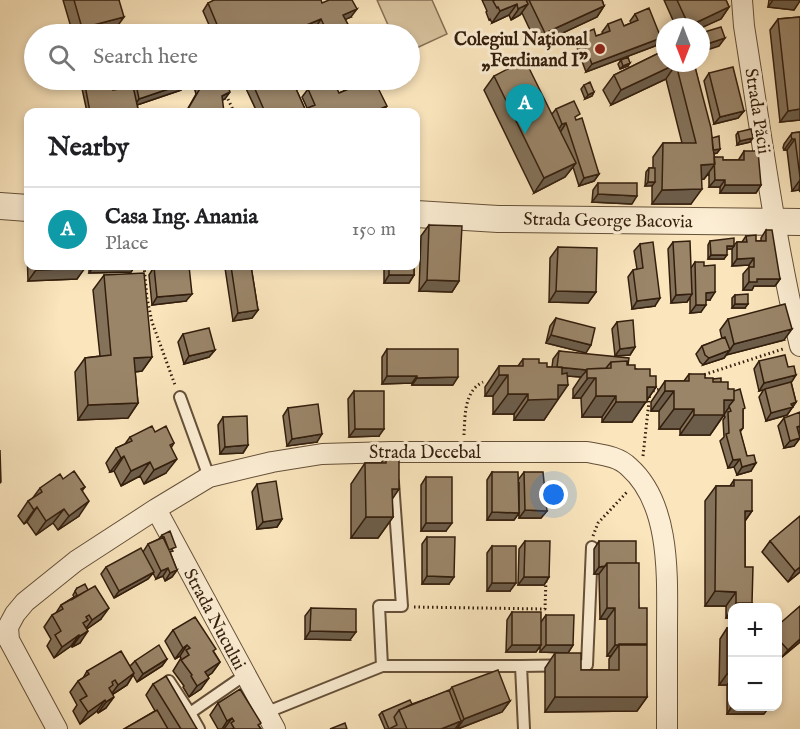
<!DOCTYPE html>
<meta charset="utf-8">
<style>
body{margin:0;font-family:"IM FELL English",serif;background:#f2f2f2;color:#202124}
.controls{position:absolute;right:18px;bottom:18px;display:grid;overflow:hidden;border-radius:12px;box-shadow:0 3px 9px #0003}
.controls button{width:54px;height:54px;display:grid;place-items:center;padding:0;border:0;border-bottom:2px solid #e0e0e0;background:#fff;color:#202124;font:30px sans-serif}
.compass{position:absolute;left:656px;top:18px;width:54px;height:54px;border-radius:50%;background:#fff;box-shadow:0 3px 9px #0003;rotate:180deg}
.you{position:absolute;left:554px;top:495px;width:21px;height:21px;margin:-15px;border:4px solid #fff;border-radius:50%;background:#1a73e8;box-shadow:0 0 0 9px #1a73e833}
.badge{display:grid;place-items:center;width:39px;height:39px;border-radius:50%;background:#0f766e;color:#fff;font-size:20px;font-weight:700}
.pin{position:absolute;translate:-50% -50px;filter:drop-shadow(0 2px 3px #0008)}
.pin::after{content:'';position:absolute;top:32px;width:21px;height:18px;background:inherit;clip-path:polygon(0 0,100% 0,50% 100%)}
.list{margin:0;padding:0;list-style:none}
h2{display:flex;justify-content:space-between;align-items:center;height:78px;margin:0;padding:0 24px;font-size:26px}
h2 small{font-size:20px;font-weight:400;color:#757577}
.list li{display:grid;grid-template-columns:39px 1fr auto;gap:18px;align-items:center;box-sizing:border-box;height:84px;padding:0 24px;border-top:2px solid #e0e0e0}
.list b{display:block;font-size:22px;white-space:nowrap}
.list p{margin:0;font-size:20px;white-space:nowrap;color:#757577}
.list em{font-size:20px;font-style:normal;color:#757577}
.icon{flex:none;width:33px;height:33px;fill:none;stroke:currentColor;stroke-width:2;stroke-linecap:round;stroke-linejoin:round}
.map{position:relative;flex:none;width:800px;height:729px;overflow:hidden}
.search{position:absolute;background:#fff;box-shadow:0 3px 9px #0003;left:24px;top:24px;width:396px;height:66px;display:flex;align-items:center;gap:15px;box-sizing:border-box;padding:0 21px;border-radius:33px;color:#757577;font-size:22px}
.panel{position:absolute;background:#fff;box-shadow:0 3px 9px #0003;left:24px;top:108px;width:396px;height:162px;border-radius:12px}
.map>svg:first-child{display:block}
.park{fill:#d8c39f;stroke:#867056;stroke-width:1.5}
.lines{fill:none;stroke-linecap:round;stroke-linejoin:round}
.service-casing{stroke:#655039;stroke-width:14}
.minor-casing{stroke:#655039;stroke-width:22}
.tertiary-casing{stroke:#655039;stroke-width:28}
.path{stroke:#331e0d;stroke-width:3;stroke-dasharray:1.5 3;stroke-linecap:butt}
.service{stroke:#fceed4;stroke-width:10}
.minor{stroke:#fceed4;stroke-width:20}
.tertiary{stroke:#fceed4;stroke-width:26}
.wall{fill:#84725a;stroke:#331e0d;stroke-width:1.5}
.shaded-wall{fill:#6c5d4a;stroke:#331e0d;stroke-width:1.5}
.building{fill:#9a8569;stroke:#331e0d;stroke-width:1.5}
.poi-dot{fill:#8f2418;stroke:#fceed4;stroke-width:2}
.labels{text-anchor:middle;stroke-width:6;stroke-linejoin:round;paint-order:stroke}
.poi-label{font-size:18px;font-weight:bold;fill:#331e0d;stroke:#fceed4;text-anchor:end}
.street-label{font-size:18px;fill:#331e0d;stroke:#fceed4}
</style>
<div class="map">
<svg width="800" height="729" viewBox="0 0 800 729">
<rect width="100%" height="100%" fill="#fae5bd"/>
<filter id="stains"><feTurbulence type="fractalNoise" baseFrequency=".00333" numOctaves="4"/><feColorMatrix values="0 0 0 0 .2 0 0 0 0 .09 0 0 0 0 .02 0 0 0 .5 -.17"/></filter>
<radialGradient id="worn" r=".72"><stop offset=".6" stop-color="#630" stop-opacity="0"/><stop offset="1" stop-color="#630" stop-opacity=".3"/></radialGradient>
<path class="park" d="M377 0H432L447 34 410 51V34H392Z"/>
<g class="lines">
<g class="service-casing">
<path id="service" d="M180 397 209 477
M382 666 379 606H402L393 482
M521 666 587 665 592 547
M169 681 190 713
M265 713 382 666H521L524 729
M199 729 190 713 245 675"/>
</g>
<g class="minor-casing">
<path id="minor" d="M742 0 744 26C761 133 775 241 800 346
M156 509 275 729
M8 627 15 614 25 602 76 561 156 509 209 477 272 462 322 454 391 452H587C602 455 618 456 629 467 672 505 667 580 667 632 667 665 667 697 667 729
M8 627 9 640 57 729"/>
</g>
<g class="tertiary-casing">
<path id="tertiary" d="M0 206 28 208
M416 214 498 219 800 222"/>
</g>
<path class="path" d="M226 95 234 112
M144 266 147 298 152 322 175 385
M700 376 783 349
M464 435C465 416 464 391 483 382
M643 456 650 392 663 388
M593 536 598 523 627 492
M414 607 545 609 546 578"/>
<use href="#service" class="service"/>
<use href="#minor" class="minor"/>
<use href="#tertiary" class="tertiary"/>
</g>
<path class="wall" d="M63 0H119L116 28 93 34H73Z
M482 0H602L604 6 597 17 537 45 522 13 520 15 511 20 509 15 492 23 490 19 489 20 486 12 487 11Z
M664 0H726L729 7 721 19 701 27H676Z
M769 0H800L794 10 768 7Z
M208 3H322L351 17 345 19 353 34H320L316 27 298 34H213L203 11Z
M635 14 655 46 586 72 575 42 580 35 596 36 603 34 602 32 608 24 624 26 631 23 630 21Z
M800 17V120L780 122 770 30 778 19Z
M665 50 694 63 712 138 720 149 717 153 714 154V157L723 160H739V159L744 151 761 185 756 193H720V187H709V173L704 179H701L691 204H652V185L645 186 646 172 649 168H653V157L663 143H682L666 79 611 105 603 90 614 75Z
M621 60 628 66 620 69 618 64Z
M709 73 744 111 738 118 714 124 704 81Z
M494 76 552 114 556 109 576 120 599 174 594 181 579 186 573 167 565 177 534 193 484 90Z
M84 80 113 90 133 88 136 84 186 83 181 90 137 105 138 109 137 112H87L81 84Z
M192 80H225V99L187 110 196 94Z
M242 80H292L305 109 307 108 302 97 308 89 339 93 344 91 339 80H374L382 112H257Z
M584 85 594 92 592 96 585 99 581 89Z
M738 132 750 142 737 145 736 135Z
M800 132V192L799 190 792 191 787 150H784L783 148 784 144 792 133Z
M598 183 632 204 592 202 593 190Z
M429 225 459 281 452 292 419 291 421 236Z
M766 230 780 279 775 286H754L752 290H743V274L749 267V265L732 266V249H727L724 259H708V245L710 241 734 245 737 242H742L746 236 756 241H761V238Z
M673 242 691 268 695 262 710 300H706L701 312 690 313V297L687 302 671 303 668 249Z
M640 244 655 306 632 309 628 277 633 270 637 269 634 251Z
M28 247V266H85L77 279 28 281 27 249Z
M558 247 596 292 588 303 549 302 550 258Z
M89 266H135L131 272 89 273Z
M227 266H251L258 310 252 318 233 321 225 268Z
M384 266H414V275L409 283H384Z
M154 267 186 301 152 305 149 275Z
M104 275 152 357 142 371 135 372 138 403 128 418 78 420 75 372 85 358 100 356 93 290Z
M735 295 745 308H732V298Z
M556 318 586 353 546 343 550 326Z
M728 319 784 340 726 355 724 358 703 365 700 362 696 354 702 346 722 339 720 330Z
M617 322 635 347 630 355 615 356 612 329Z
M183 334 215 350 209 357 184 364 178 342Z
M387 349 453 385H412V383L382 384V357Z
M559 351 628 365 650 376 656 387 632 422H602V417H582L581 398H573V389L581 377 568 376 558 398 544 420H514V414H493V396H485V387L499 366H518L523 359 539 363 547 367H552L553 359Z
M759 361 791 382 796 402 787 415 766 421 759 397 764 389 759 391 754 369Z
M689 374 721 382 728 389 734 391 743 410V428L740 432 751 471 737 475 734 467 728 468 720 441 724 437 723 420 725 417 724 415 710 435H680V429H659V411H651V402L665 381H684Z
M354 391 379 436 349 437 348 399Z
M288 408 317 442 287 446 283 416Z
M223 417 248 445 243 453 220 454 218 425Z
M784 418 798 433 800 438 794 446 784 448 778 426Z
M155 432 174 443 171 448 166 473 144 484 140 476 121 486 114 471 110 472 106 463 116 448 125 444 130 437Z
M386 457 399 489 392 498 393 517 378 538H351V484L365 463H381Z
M492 472 518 480 524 472 547 511 541 518H519V482V513L514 520H487V480Z
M426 477 446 531H421V485Z
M63 479 85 487 82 491 79 516 58 530 53 523 36 535 27 522 24 524 18 516 28 501 32 499 40 488Z
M734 480 752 511 745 521V567L749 608H732V618H726V606H705V501L716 486H730Z
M257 484 282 519 277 527 257 529 252 492Z
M162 535 173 551 170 552 177 570 172 577 165 581 163 576 156 579 153 573 148 579 114 598 101 574 106 567 143 552 148 544 159 539Z
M427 537 449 584H422V544Z
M525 541 549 577 544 585H518L519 549Z
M599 541 636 563 639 608 647 697 637 711 545 712V668L555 653 581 670H609V659L611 656H607V619H600L599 574H594V549Z
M770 541 800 572 788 582 762 552Z
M492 546 510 591H487V553Z
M77 588 101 619 87 629 80 643 72 647 71 646 54 658 47 646 51 639 44 627 52 615 56 613 61 605 74 597 73 595Z
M311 608 350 640 305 639V616Z
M512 612 541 622 546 615 573 645 568 653 540 652V646L536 652H506L507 620Z
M777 626 800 642 782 657 777 652Z
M727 628H732V706L764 714H727V685H719L720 639Z
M173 630 214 652 220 662 212 673 208 676 201 689 189 697 183 687 184 686 173 671 181 658 180 656 175 659 165 641Z
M167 659 162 666 137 682 133 675 127 685 113 694 106 708 98 713 97 711 80 724 73 711 77 705 70 692 78 681 83 678 87 671 130 666 135 661Z
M153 684 197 729H124L155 711 146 695Z
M452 687 510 701 502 712 458 729H385L379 715 382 712 412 704 449 691Z
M218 703 259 726 261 729H218L210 715Z"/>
<path class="shaded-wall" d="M525 0H527L522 7 528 4 520 15 511 20Z
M773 0H800V1L794 10 768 7Z
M517 4 509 15 492 23 500 11Z
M604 6 597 17 537 45 545 33Z
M729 7 721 19 701 28V27H688L689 26Z
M357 9 351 17 338 23 343 15Z
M124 17 116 28 93 34H78L82 28Z
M321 19 316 27 298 34H285Z
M239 30 236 34H229Z
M661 38 655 46 586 72 592 64Z
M725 38 719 46 701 52V46Z
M630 63 628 66 620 69 623 66Z
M676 64 666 79 611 105 621 90Z
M186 83 181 90 134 106 139 99Z
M230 92 225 99 217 103 222 96Z
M594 92 592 96 585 99 588 95Z
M387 106 382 112H373Z
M800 109V120L780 122 788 111Z
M744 111 738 118 714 124 720 117Z
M566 123 561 131 557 132 562 124Z
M753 138 750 142 737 145 740 141Z
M792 139H795L787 150H784Z
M720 149 717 153 702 155 705 151Z
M576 163 565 177 534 193 544 178Z
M715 164 704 179 691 180 701 165Z
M599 174 594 181 579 186 584 178Z
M715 180H725L720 187H709Z
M800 180 799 190 792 191Z
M648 182H655L652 186H645Z
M725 185H761L756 193H720Z
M702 189 691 204H652L662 190Z
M598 194 637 196 632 204 592 202Z
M727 246H734L732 249H724Z
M711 255H727L724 259H708Z
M754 258 749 265 732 266 737 259Z
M94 266H135L131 272 89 273Z
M268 266H286L266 268Z
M357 266H375L374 267H356Z
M85 268 77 279 28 281 36 270Z
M389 275H414L409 283H384Z
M757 279H780L775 286H754L752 290H743L749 282Z
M427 280 459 281 452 292 419 291Z
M556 291 596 292 588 303 549 302Z
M715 292 710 300H701L706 293Z
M192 294 186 301 152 305 157 297Z
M692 294 687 302 671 303 676 295Z
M660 298 655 306 632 309 637 301Z
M735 304H748L745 308H732Z
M696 305H706L701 312 690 313Z
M258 310 252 318 233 321 238 313Z
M792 329 784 340 726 355 734 344Z
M551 335 591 345 586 353 546 343Z
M635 347 630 355 615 356 620 349Z
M215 350 209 357 184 364 189 356Z
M730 350 724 358 703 365 709 358Z
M152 357 142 371 124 373 134 358Z
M557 367 587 370 581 377 552 375Z
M587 370 599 379 595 378 581 398H573L588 378Z
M499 375H508L493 396H485Z
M796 375 791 383 759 391 764 383Z
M387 376H417L412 383 382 384Z
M458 377 453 385H412L417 378Z
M558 385H568L544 420H514L528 400Z
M647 387H656L632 422H602L616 402Z
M665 391H674L659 411H651Z
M508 394H528L514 414H493Z
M596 396H616L602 417H582Z
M724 400H734L710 435H680L694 415Z
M796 402 787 415 766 421 771 413Z
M138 403 128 418 78 420 88 405Z
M674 409H694L680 429H659Z
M800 426V433L791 435 797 427Z
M355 429H384L379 436 349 437Z
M322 434 317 442 287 446 292 439Z
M800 438 794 446 784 448 790 441Z
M248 445 243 453 220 454 225 447Z
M124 456 114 471 110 472 121 458Z
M177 459 166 473 144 484 154 470Z
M740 459 734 467 728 468 733 460Z
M150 462 140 476 121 486 131 471Z
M756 463 751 471 737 475 742 467Z
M392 489H399L385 510Z
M89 501 79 516 58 530 69 516Z
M37 507 27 522 24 524 34 510Z
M64 509 53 523 36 535 46 521Z
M525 510 547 511 541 518H519Z
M745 511H752L742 525Z
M492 512 519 513 514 520H487Z
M366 517H393L378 538H351Z
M282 519 277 527 257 529 263 522Z
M426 523H452L446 531H421Z
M605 566 599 574H594L599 567Z
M800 567V572L788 582 795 571Z
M168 568 163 576 156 579 161 571Z
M177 570 172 577 165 581 170 573Z
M154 572 148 579 114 598 119 591Z
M427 576 454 577 449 584H422Z
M524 577H549L544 585H518Z
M492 583H516L510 591H487Z
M715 591 736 592 726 606H705Z
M736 603H752L749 608H733Z
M109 608 101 619 84 631 92 620Z
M607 608H615L607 619H600Z
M732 608V618H726Z
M88 631 80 643 72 647 80 636Z
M310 631 356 632 350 640 305 639Z
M79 635 71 646 54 658 62 647Z
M800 639V642L782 657 788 650Z
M187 645 180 656 175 659 183 648Z
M512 645H541L536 652H506Z
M546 645H573L568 653 540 652Z
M615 645H619L611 656H607Z
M167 659 162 666 137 682 143 674Z
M220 662 212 673 197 683 205 672Z
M134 673 127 685 110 696 118 685Z
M727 674H732V678L727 685H719Z
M209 678 201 689 189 697 197 686Z
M114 697 106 708 98 713 106 702Z
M555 697H647L637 711 545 712Z
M105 700 97 711 80 724 88 712Z
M510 701 502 712 457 729 464 719Z
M732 706H770L764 714H727Z
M232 718 224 729H222L227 721Z
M461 721 455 729H441Z"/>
<path class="building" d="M74 0H119L124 17 82 28Z
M214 0H321L322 3 329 0H352L357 9 343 15 353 34H328L321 19 285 34H241L239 30 229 34H221L208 3Z
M495 0H526L528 4 518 9 517 4 500 11 498 7 497 8 493 1Z
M529 0H602L604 6 545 33Z
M677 0H726L729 7 689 26Z
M649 8 661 38 592 64 580 35 594 29 596 36 610 31 608 24 621 19 624 26 638 20 635 14Z
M800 17V109L788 111 778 19Z
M721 27 725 38 701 46V33Z
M665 50V63H694L711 128 715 164 701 165 702 189 662 190 663 143H696L676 64 621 90 614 75Z
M628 57 630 63 623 66 621 60Z
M525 60 576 163 544 178 494 76Z
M733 67 744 111 720 117 709 73Z
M84 80H111L113 90 133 86 138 109 123 112H90Z
M149 80H185L186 83 139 99 136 84Z
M199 80H225L230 92 222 96 224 112H181L188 109 201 87Z
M251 80H292L305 109 315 105 308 89 330 80H333L339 93 351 88 348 80H374L387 106 373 112H265Z
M590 82 594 92 588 95 584 85Z
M574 101 580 114 575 117 576 120 582 118 599 174 584 178 566 123 562 124 556 109Z
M751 129 753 138 740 141 738 132Z
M800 132V177L795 139H792L791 136 792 133Z
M719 136 720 149 713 150 712 138Z
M744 151H758L761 185H725V180H715L714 157H723V160H744Z
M649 168H655V182H648Z
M598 183H637V196L598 194Z
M429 225 462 226 459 281 427 280Z
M766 230H772L780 279H757V282H749V267H754V258L737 259V242H747L746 236 756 235V241H766Z
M734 238V246H727V255H711L710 241Z
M690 241 692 294 676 295 673 242Z
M653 242 660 298 637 301 633 270 643 268 640 244Z
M558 247 597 248 596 292 556 291Z
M695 262H704V266L715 265V292L706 293V305H696Z
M36 266H85V268L36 270Z
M172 266H189L192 294 157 297 154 267Z
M231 266H251L258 310 238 313Z
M389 266H414V275H389Z
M144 273 152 357 134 358 138 403 88 405 85 358 111 355 104 275Z
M748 294V304H735V295Z
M785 304 792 329 734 344 728 319Z
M556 318 595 328 591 345 551 335Z
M633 320 635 347 620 349 617 322Z
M209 328 215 350 189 356 183 334Z
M725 337 730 350 709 358 705 355 702 346Z
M387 349H458V377L417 378V376H387Z
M559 351 629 358 628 365H627V361L611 362 606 368 587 369V370L557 367Z
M785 355 788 367 794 366 796 375 764 383 759 361Z
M523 359H539V363H547V367H562V374L567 373 568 385H558V399L528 400V394H508V375H499V366H523Z
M627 361V365H635V369H650V376H656V387H647V402H616V396H596V378H587V369L611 368V362Z
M689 374H705V378H713V382H728V389H734V400H724V415H694V409H674V391H665V381H689Z
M721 378V382H713V379Z
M791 382 796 402 791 404 793 407 771 413 765 389Z
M740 389 745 408 743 409V428L740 430 747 456 754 455 756 463 742 467 740 459 733 460 726 434 729 433 728 412 731 411 729 406 734 400V391Z
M354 391H384V429H355Z
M318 404 322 434 292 439 288 408Z
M800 412V426L797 427 800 438 790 441 784 418Z
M247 416 248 445 225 447 223 417Z
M152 426 155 432 166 426 174 443 170 445 177 459 154 470 150 462 131 471 124 456 121 458 116 448 132 441 130 437Z
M0 450 1 482 0 483Z
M386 457H399V489H392L393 517H366L365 463H386Z
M74 471 85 487 81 489 89 501 69 516 64 509 46 521 37 507 34 510 28 501 42 492 40 488 60 474 63 479Z
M492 472H518L519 513 492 512Z
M524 472H543L547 511 525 510Z
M426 477H452V523H426Z
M734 480H752V511H745V567H753L752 603H736V592L715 591 716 486H734Z
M276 481 282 519 263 522 257 484Z
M800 516V567L795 571 770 541Z
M170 531 176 547 169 550 162 535Z
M164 537 177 570 170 573 168 568 161 571 148 544Z
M427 537H455L454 577 427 576Z
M525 541H550L549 577H524Z
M599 541H636V563H607L605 566 599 567Z
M492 546H516V583H492Z
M141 548 154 572 119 591 106 567Z
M607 563H639V608H647V645H615V608H607Z
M85 584 88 590 71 600 77 595 75 591 77 588Z
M95 586 109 608 92 620 89 615 86 617 88 620 83 623 88 631 80 636 79 635 62 647 55 635 61 631 52 615 63 609 61 605Z
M800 606V639L788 650 777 638V626Z
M311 608 356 609V632L310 631Z
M512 612H541V645H512Z
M546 615H574L573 645H546Z
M195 617 216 649 213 651 220 662 205 672 209 678 197 686 191 676 192 675 181 660 189 655 186 650 190 648 187 645 183 648 173 630Z
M727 628H732V674H727Z
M619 644H647V697H555V653H581V670H619Z
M159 645 167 659 143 674 135 661Z
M121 651 134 673 118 685 115 680 112 682 113 685 109 688 114 697 106 702 105 700 88 712 80 700 87 696 78 681 89 674 87 671Z
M498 670 510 701 464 719 452 687Z
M166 676 197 729H181L153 684Z
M240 689 261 723 258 725 261 729H232L234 728 231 723 234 721 232 718 227 721 218 703Z
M449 690 461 721 441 729H407L399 710Z
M410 700 412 704 399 710 394 717 397 725 389 729 382 712Z
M157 710 168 729H124Z
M345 723 347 729H330Z"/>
<circle class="poi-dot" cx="600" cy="49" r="6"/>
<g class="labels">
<g class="poi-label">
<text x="588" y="45">Colegiul Național<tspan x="588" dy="21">„Ferdinand I"</tspan></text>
</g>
<g class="street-label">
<text transform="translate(758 111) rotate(81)" y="6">Strada Păcii</text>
<text transform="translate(608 220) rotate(1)" y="6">Strada George Bacovia</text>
<text x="425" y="458">Strada Decebal</text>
<text transform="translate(215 619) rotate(62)" y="6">Strada Nucului</text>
</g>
</g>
<rect width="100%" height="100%" filter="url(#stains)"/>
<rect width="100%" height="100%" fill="url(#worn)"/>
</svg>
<div class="controls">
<button>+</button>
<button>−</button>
</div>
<svg class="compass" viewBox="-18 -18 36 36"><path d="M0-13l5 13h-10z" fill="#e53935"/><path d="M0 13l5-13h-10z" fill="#757577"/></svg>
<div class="you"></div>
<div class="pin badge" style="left:525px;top:134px;background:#0f9aa8">A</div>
<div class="search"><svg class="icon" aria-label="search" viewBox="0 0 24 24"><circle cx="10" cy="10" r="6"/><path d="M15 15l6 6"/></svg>Search here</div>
<section class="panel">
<h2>Nearby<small></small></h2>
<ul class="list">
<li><span class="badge" style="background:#0f9aa8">A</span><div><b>Casa Ing. Anania</b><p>Place</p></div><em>150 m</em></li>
</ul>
</section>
</div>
